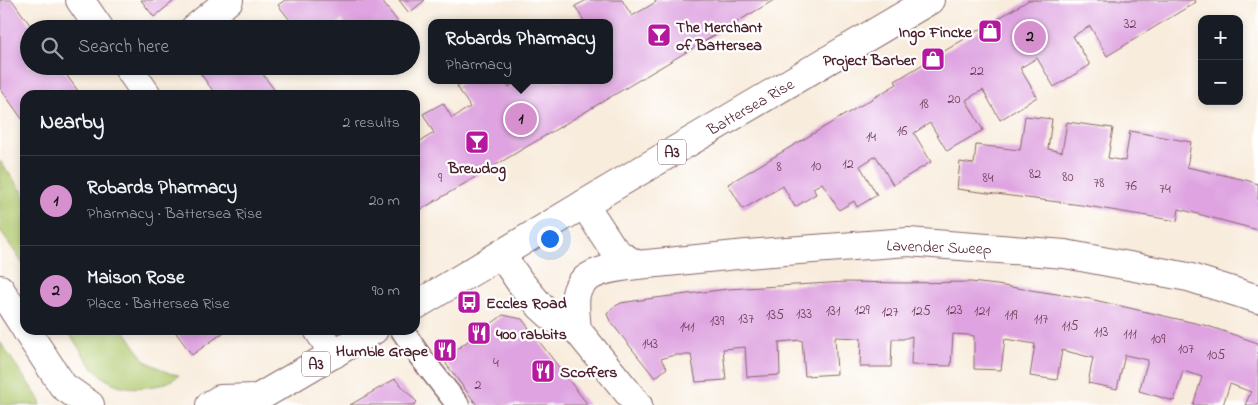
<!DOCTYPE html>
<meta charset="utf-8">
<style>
body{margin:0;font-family:"Indie Flower",sans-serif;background:#20242c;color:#f1f3f6}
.controls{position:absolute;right:15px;top:15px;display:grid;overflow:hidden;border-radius:10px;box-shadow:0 2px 8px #0003}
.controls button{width:45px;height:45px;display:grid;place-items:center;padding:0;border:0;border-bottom:1px solid #363941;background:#171b24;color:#f1f3f6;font:25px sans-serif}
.you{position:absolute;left:549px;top:238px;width:18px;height:18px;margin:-12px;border:4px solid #fff;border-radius:50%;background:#1a73e8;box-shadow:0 0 0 8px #1a73e833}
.badge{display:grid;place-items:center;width:32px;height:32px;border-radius:50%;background:#d690ce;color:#111;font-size:16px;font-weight:700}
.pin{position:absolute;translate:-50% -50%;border:2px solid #fff;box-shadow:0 1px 5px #0006}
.popup{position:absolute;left:428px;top:19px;width:185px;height:65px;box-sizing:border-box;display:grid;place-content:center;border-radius:10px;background:#171b24;filter:drop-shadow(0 1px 4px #0005);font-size:16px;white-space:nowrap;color:#9ea1a6}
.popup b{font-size:19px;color:#f1f3f6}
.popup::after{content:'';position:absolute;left:50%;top:100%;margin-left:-10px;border:10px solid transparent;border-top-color:#171b24}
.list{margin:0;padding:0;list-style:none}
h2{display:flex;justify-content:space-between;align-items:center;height:65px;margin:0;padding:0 20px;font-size:21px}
h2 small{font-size:16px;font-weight:400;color:#9ea1a6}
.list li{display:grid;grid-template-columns:32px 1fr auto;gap:15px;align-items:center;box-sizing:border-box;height:90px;padding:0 20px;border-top:1px solid #363941}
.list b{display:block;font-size:19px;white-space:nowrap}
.list p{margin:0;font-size:16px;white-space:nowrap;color:#9ea1a6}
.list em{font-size:16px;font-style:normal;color:#9ea1a6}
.icon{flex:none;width:28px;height:28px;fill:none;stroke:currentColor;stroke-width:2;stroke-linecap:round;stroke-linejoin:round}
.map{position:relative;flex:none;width:1258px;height:405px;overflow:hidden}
.search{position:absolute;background:#171b24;box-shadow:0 2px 8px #0003;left:20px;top:20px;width:400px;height:55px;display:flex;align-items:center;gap:12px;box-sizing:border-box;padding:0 18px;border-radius:28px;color:#9ea1a6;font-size:19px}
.panel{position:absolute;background:#171b24;box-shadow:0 2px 8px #0003;left:20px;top:90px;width:400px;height:245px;border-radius:15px}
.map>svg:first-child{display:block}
.green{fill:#b0c96e;stroke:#7d744c}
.building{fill:#dea3e0}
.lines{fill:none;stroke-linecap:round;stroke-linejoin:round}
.lane-casing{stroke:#876769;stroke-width:25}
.street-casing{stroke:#876769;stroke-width:30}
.highway-casing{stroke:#876769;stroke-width:30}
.lane{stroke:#fff;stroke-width:22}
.street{stroke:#fff;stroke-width:28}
.highway{stroke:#fff;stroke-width:28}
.labels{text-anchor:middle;stroke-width:4.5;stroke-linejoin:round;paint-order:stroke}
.number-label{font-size:14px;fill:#6f4058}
.shield{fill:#fff;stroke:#80626b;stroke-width:1}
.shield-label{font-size:15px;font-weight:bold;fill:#4a1f2b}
.poi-label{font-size:16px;font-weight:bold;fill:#4a1f2b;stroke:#fff;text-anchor:start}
.street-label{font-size:16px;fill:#4a1f2b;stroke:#fff}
</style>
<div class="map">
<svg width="1258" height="405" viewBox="0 0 1258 405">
<rect width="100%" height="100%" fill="#fff"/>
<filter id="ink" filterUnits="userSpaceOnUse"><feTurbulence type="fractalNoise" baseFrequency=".02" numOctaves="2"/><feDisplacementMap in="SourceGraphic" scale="10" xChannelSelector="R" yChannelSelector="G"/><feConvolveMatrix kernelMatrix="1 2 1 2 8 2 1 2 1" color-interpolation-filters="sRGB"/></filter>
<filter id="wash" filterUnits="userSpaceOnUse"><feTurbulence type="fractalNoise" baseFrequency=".0096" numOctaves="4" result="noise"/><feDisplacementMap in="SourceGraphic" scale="20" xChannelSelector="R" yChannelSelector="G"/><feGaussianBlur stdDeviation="1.12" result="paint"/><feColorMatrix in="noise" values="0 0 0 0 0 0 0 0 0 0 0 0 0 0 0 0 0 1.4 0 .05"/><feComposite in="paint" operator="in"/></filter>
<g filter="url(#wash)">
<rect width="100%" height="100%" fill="#f8ecdc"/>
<path class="green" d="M0 161 25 195V267L0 230Z
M67 330H124L145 361 169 373 179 375C170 383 159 386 147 387 101 393 89 362 67 330Z
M0 342 39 399 41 405H0Z"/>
<g id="blocks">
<path class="building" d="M0 0H12L33 29H29V66H60L81 95H25V123L0 88Z
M141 0H175L154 17Z
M285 0H381L398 22 389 29H349L342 20 332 29H297L278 5Z
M399 0H425L409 13Z
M587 0H622L632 16 656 2 655 0H774L415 213V144L434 133 423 114 443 103 452 118 470 107 457 86 467 80H505L509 87 520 80H610V23H585L575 6Z
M1029 0H1195L1196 2 1107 56 1090 26 1073 36 1090 65 1054 87 1037 58 1020 68 1037 97 1000 120 983 90 974 95 966 100 983 130 947 151 930 123 914 133 931 162 893 185 876 156 860 166 877 195 857 207 854 201 839 210 822 183 813 188 816 194 795 207 783 186 743 209 728 184 897 84 895 81Z
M195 66H257L278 95H216Z
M327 66H344L334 75Z
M1025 116 1052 119 1048 149 1062 152 1067 122 1113 128 1108 158 1125 161 1130 131 1191 142 1187 167 1246 180 1258 184V230L1179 209 1177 221 1081 205 957 189 960 162 974 164 976 145 1020 150Z
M846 282 905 283 971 282 997 285 1090 299 1208 326 1258 343V405H1245L1251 392 1230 384 1223 405H1193L1202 377 1183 371 1174 401 1139 391 1148 360 1125 355 1117 389 1088 383 1093 358 1062 350 1057 380 1030 376 1035 344 1005 339 1001 370 974 369V336L968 335 953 334 951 366 911 365 912 336 903 339H892L891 367H860L861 338 835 337 837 374 805 376 802 340 779 342 780 375 747 377 745 347 723 349 726 380 696 382 691 355H674L661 359 667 368 655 378 610 321 607 314 612 308 621 303 647 299 728 289Z
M503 315 522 319 588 405H477L446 364 449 355Z
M174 330H227L192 355Z
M395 379 417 402 414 405H350Z"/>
</g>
</g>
<g filter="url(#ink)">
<use href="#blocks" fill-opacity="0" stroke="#876769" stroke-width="1"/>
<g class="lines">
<g class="lane-casing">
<path id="lane" d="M402 330 419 355 458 405"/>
</g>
<g class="street-casing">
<path id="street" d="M80 0 100 29
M194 29 229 0
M127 66 147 95
M584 204 612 247 620 255 637 265 747 254 908 242 1065 254 1188 277 1258 299
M501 254 520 282 541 307 553 318 577 330 638 405
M318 330 334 354
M577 330C576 318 574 305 576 294 581 270 618 267 637 265"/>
</g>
<g class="highway-casing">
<path id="highway" d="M0 289 25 328
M415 306 584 204 930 0
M26 330 63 386 90 405
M210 405 220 399 258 398
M254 405 258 398 374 330"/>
</g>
<use href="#lane" class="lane"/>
<use href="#street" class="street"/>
<use href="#highway" class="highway"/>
</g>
</g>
<defs>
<g id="shop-square" transform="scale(1.25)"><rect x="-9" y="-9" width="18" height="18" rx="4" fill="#b5179e" stroke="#fff"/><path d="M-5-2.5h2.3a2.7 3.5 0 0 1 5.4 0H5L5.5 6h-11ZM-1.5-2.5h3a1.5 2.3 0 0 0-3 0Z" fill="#fff"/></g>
<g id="bar-square" transform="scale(1.25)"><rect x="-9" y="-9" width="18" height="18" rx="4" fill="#b5179e" stroke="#fff"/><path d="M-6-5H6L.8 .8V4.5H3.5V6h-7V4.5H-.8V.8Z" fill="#fff"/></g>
<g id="bus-square" transform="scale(1.25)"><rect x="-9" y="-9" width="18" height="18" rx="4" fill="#b5179e" stroke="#fff"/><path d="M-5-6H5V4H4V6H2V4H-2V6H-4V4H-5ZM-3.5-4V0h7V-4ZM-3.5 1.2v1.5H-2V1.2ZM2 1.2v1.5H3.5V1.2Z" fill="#fff"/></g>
<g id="restaurant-square" transform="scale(1.25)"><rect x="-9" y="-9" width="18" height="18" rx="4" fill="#b5179e" stroke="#fff"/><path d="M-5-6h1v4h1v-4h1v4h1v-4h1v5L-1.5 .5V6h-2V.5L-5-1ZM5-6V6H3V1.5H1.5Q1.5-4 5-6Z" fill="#fff"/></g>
</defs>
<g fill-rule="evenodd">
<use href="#shop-square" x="990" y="31"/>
<use href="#bar-square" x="659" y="35"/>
<use href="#shop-square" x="933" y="59"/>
<use href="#bar-square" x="477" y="142"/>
<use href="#bus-square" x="469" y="302"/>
<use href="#restaurant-square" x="479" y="333"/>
<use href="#restaurant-square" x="445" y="350"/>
<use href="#restaurant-square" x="543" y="371"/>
</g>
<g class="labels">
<g class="number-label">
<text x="1130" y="28">32</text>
<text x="977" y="75">22</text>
<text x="954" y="103">20</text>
<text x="924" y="108">18</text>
<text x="902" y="135">16</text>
<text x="871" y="141">14</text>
<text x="848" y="168">12</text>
<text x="816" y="170">10</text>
<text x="779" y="171">8</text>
<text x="1035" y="178">82</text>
<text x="1068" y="181">80</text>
<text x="440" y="182">9</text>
<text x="988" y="182">84</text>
<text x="1099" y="187">78</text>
<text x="1131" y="190">76</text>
<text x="1165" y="193">74</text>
<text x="862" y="314">129</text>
<text x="954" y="314">123</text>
<text x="833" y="315">131</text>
<text x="921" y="315">125</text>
<text x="982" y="315">121</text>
<text x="890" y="316">127</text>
<text x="804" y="318">133</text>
<text x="775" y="319">135</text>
<text x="1011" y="319">119</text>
<text x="746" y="323">137</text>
<text x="1041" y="323">117</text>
<text x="717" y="325">139</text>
<text x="1070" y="330">115</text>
<text x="687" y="331">141</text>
<text x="1101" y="336">113</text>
<text x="1130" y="338">111</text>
<text x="1158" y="343">109</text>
<text x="650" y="348">143</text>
<text x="1186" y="353">107</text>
<text x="1216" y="359">105</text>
<text x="496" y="367">4</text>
<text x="478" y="389">2</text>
</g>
<g class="shield">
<rect x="658" y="139.5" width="28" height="25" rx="4"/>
<rect x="302" y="351.5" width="28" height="25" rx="4"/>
</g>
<g class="shield-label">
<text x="672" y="157">A3</text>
<text x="316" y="369">A3</text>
</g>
<g class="poi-label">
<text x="676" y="32">The Merchant<tspan x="676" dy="18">of Battersea</tspan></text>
<text x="972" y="37" text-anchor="end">Ingo Fincke</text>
<text x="916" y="65" text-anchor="end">Project Barber</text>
<text x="477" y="173" text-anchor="middle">Brewdog</text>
<text x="486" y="308">Eccles Road</text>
<text x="496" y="339">400 rabbits</text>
<text x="428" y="356" text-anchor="end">Humble Grape</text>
<text x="560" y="377">Scoffers</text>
</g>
<g class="street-label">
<text transform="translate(750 106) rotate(-30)" y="6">Battersea Rise</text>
<text transform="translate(939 246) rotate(2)" y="6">Lavender Sweep</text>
</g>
</g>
</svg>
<div class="controls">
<button>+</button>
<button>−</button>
</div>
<div class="you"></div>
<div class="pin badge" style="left:521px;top:119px">1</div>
<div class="popup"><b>Robards Pharmacy</b>Pharmacy</div>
<div class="pin badge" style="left:1030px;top:37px">2</div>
<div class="search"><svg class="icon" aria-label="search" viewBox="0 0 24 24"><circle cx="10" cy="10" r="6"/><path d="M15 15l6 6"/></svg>Search here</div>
<section class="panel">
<h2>Nearby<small>2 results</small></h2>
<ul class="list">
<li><span class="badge">1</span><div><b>Robards Pharmacy</b><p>Pharmacy · Battersea Rise</p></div><em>20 m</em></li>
<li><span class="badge">2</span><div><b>Maison Rose</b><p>Place · Battersea Rise</p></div><em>90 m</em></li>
</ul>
</section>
</div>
